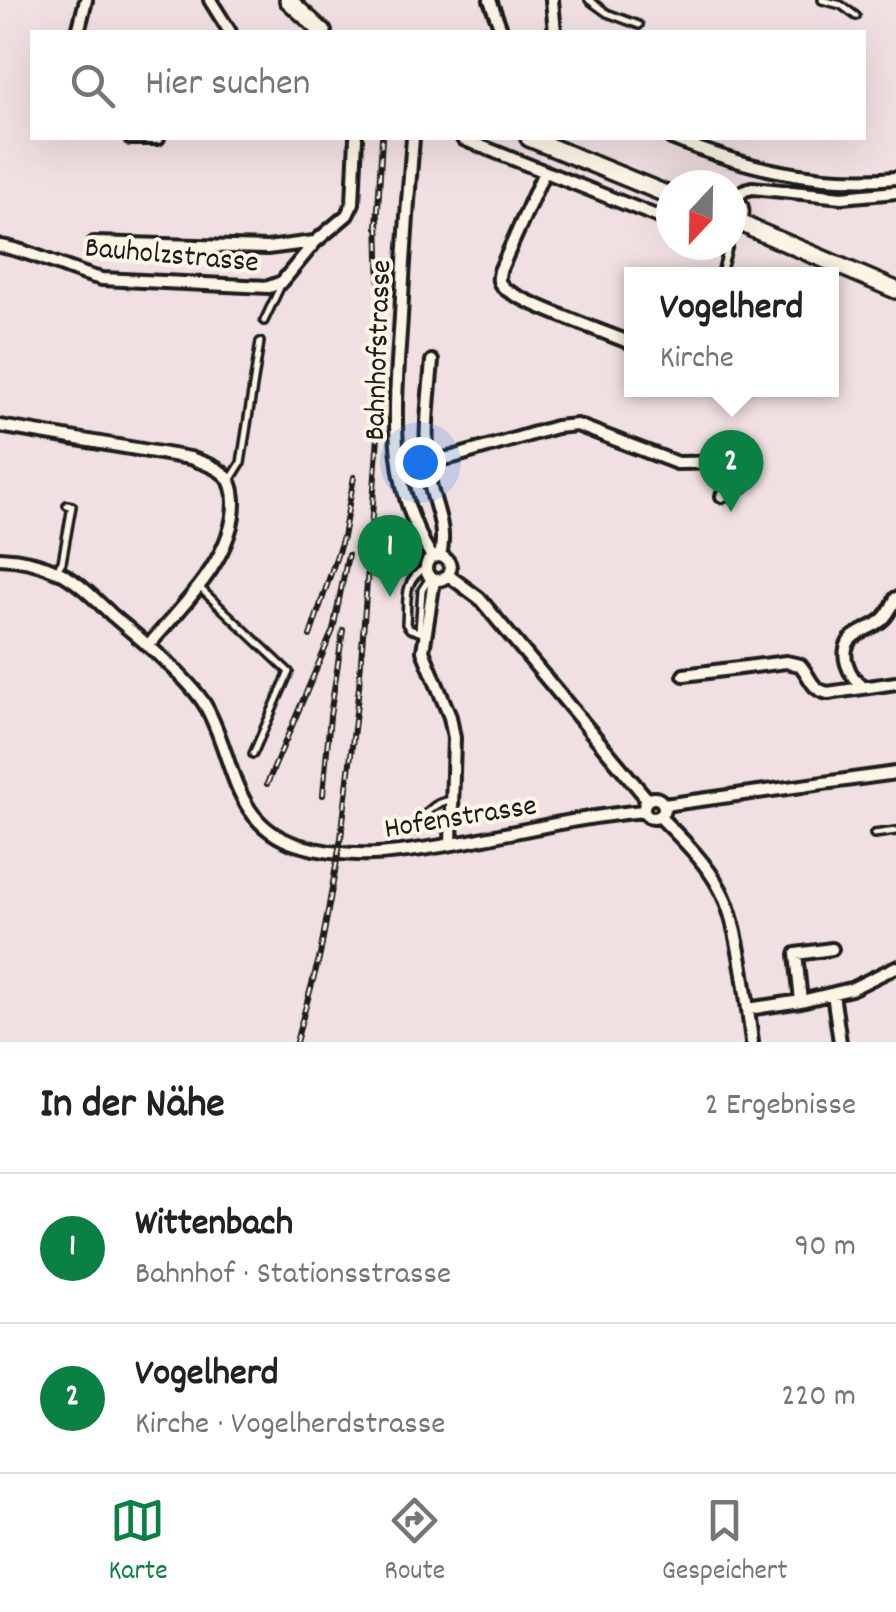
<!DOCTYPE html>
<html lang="de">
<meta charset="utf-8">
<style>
body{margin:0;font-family:Dekko,sans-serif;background:#f2f2f2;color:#222}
.compass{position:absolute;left:656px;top:170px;width:90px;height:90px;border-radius:50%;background:#fff;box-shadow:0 10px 40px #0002;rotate:202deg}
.you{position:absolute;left:420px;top:462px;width:35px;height:35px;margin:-25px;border:8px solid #fff;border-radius:50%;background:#1a73e8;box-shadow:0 0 0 15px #1a73e833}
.badge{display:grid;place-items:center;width:65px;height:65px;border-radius:50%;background:#0b8043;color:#fff;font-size:32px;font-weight:700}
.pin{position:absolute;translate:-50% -82px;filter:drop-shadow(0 2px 5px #0008)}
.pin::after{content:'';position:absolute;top:52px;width:35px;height:30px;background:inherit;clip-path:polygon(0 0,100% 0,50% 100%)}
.popup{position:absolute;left:624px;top:267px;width:215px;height:130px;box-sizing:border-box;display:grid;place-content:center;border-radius:0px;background:#fff;filter:drop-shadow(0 2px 8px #0005);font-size:32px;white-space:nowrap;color:#767676}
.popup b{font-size:38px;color:#222}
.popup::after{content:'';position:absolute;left:50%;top:100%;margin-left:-20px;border:20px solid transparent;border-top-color:#fff}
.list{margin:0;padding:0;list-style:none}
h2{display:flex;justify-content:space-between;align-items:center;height:130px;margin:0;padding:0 40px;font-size:42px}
h2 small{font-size:32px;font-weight:400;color:#767676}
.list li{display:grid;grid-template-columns:65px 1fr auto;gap:30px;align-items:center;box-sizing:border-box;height:150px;padding:0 40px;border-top:2px solid #e0e0e0}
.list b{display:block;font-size:38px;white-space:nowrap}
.list p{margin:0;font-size:32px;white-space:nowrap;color:#767676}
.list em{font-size:32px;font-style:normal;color:#767676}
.icon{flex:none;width:55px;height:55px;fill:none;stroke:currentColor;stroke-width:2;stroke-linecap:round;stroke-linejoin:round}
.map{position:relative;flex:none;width:896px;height:1042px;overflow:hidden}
.search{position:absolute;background:#fff;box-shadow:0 10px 40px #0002;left:30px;right:30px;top:30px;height:110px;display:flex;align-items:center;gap:25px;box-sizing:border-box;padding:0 35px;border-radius:0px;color:#767676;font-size:38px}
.sheet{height:430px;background:#fff}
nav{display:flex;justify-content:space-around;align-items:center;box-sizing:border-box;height:140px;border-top:2px solid #e0e0e0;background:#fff;font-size:28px;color:#767676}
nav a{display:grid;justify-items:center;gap:5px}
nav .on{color:#0b8043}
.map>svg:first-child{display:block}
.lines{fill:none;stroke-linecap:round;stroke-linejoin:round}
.service-casing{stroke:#1c1c1c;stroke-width:12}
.minor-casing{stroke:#1c1c1c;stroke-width:18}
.secondary-casing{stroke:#1c1c1c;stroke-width:22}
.service{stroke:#fcf5e5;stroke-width:5}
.minor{stroke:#fcf5e5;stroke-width:10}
.secondary{stroke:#fcf5e5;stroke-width:15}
.rail-casing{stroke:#1c1c1c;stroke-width:6}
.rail{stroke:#fcf5e5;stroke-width:2.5;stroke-dasharray:8;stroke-linecap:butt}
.labels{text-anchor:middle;stroke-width:8;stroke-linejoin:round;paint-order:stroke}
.street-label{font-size:30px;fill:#1c1c1c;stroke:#fcf5e5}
</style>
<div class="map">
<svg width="896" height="1042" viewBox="0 0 896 1042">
<rect width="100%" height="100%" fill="#f1e0e1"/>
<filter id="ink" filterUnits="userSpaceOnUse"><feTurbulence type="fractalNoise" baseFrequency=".01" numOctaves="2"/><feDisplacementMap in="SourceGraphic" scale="20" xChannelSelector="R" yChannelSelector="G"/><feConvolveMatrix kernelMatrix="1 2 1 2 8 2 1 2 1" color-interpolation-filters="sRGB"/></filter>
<g filter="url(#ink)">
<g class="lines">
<g class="service-casing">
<path id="service" d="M589 0 607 13 639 25
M822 0 841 5 856 16
M721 273 729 245
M264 321 282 283
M231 479 241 463 260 342
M56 571 62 562 72 506 67 505
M200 588 289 672 253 754
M419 632 422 590 430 578
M425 634 410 629 406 624C408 599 402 582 425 568
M417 831C422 814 434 802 452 800
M874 834 896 831"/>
</g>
<g class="minor-casing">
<path id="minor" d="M210 0 230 32
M490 0 502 32
M552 0 555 32
M78 32 86 0
M130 138H158
M413 138C408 197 404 256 401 316 396 401 384 481 432 557
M671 138C746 168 815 185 896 178
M463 139 671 222
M544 172 500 271C499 278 497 280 502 286 512 299 609 334 631 343
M734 199 745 190 752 188 842 197 896 192
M94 243 267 248 314 242
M0 246C36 252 67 271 102 279L269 287 282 282 315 242 347 215 353 203 356 138
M432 361C429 397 424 435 428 471 431 502 448 523 440 556
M0 426 190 458C201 462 216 466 225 475 232 482 234 493 234 503 234 558 181 607 148 646
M427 462 453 457 556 427 577 425 677 463 731 462 740 471 743 485 722 496
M426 568a12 12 0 1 1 24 0a12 12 0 1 1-24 0Z
M0 558C21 559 40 563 59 572 79 582 96 600 112 615 139 638 187 676 205 705 235 756 230 824 298 845 354 862 409 852 464 842 523 831 584 816 644 811
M448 575 479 598 648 800
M434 580 423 651 450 717 454 738 451 844
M684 675 786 662 800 665C811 677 810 689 828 693L896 683
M864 687C849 678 837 651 853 637 862 630 874 627 882 620 889 614 892 606 896 598
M644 808a10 10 0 1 1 20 0a10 10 0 1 1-20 0Z
M664 805 896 773
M660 817C681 838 706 862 720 889 739 923 747 1002 752 1042
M833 994 840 1042
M801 1001 796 954 832 949
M748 1009 801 1001 851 989 896 967"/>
</g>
<g class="secondary-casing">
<path id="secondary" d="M288 0 323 32
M529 138 671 196
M731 197C743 205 744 218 731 226
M738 221 753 229 896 290"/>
</g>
<use href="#service" class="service"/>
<use href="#minor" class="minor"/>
<use href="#secondary" class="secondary"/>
<g class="rail-casing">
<path id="rail" d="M377 227 382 138
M310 636 343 537 354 477
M267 784 333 630 348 555
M323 795 330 716 343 630
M296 1042 320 955 329 905 341 838 359 687 380 410 381 335 378 217"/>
</g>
<use href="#rail" class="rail"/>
</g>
</g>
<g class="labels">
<g class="street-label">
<text transform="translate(172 253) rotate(5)" y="10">Bauholzstrasse</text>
<text transform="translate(376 350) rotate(-88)" y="10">Bahnhofstrasse</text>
<text transform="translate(460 815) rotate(-9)" y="10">Hofenstrasse</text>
</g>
</g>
</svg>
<svg class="compass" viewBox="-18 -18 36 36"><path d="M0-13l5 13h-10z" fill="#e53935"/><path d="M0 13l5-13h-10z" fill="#767676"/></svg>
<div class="you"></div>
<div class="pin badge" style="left:390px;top:597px">1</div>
<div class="pin badge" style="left:731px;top:512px">2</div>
<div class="popup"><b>Vogelherd</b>Kirche</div>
<div class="search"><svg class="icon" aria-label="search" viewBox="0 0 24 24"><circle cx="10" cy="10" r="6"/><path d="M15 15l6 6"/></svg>Hier suchen</div>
</div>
<section class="sheet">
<h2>In der Nähe<small>2 Ergebnisse</small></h2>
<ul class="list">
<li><span class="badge">1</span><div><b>Wittenbach</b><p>Bahnhof · Stationsstrasse</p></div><em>90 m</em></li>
<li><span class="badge">2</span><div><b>Vogelherd</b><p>Kirche · Vogelherdstrasse</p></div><em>220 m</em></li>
</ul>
</section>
<nav>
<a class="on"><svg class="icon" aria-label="map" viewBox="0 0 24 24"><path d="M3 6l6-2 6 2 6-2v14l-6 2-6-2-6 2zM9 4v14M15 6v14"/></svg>Karte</a>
<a><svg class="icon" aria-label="directions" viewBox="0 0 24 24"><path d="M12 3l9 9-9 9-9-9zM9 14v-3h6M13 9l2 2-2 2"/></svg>Route</a>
<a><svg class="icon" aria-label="saved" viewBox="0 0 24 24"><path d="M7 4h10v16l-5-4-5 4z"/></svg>Gespeichert</a>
</nav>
